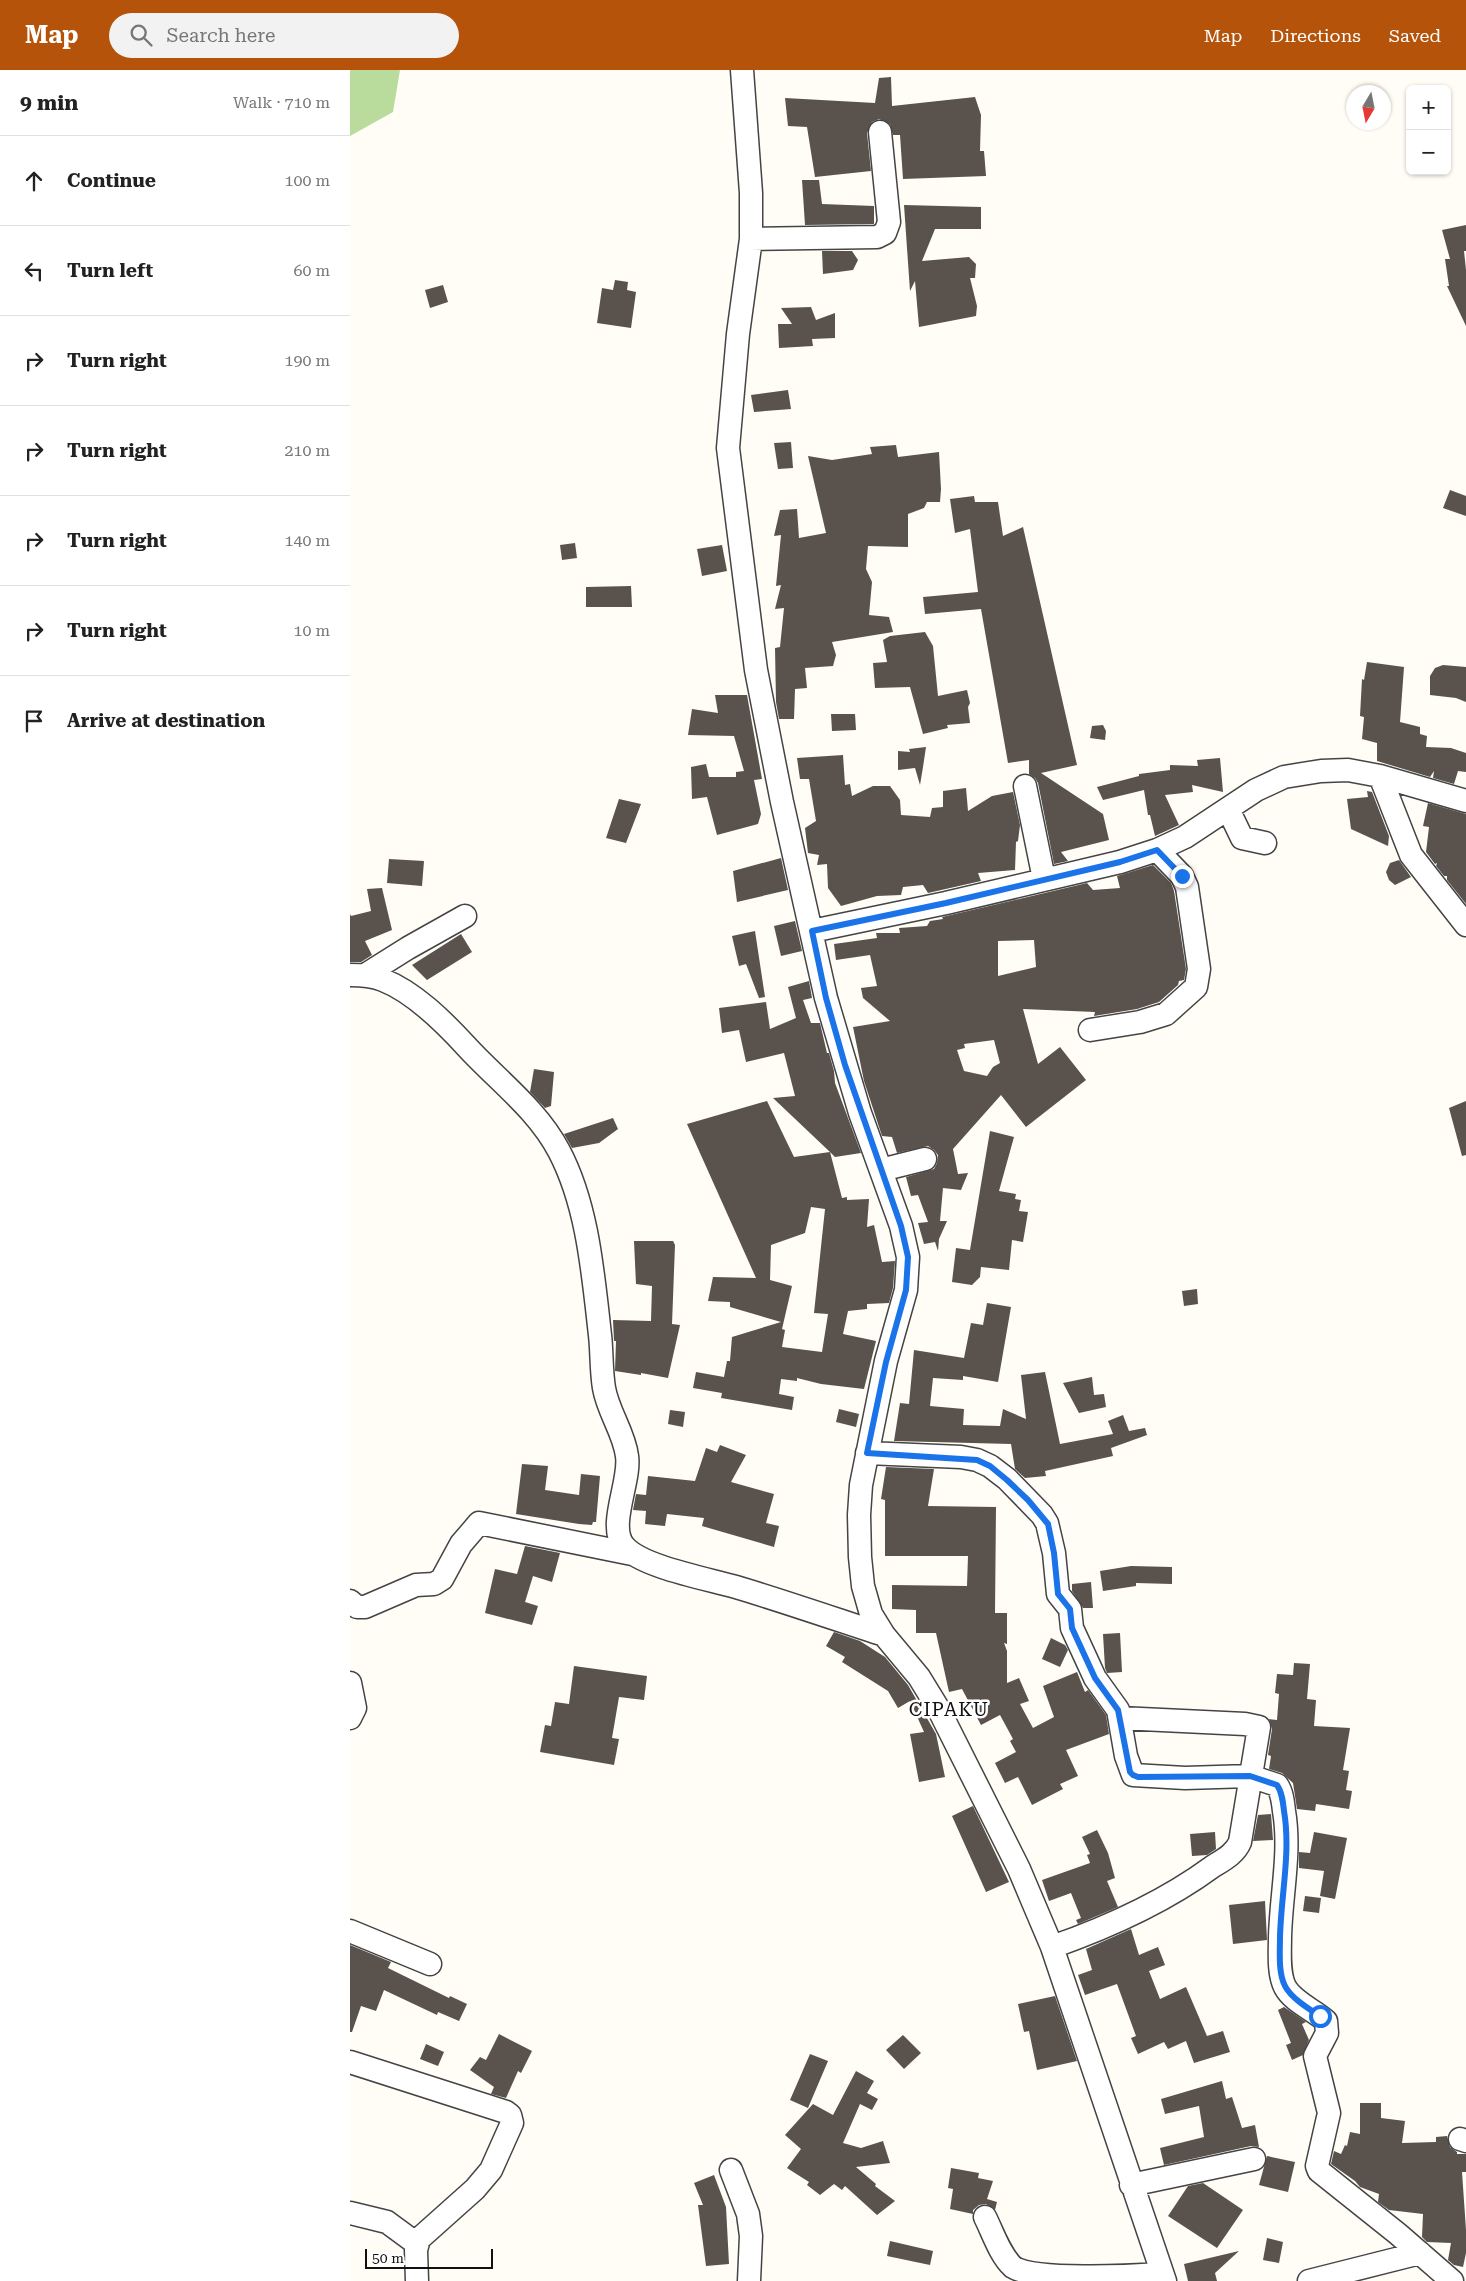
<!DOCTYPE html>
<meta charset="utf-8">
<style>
body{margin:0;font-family:"Roboto Serif",serif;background:#f2f2f2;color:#222}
.controls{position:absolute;right:15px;top:15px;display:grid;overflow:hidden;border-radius:8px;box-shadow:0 1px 4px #0004}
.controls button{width:45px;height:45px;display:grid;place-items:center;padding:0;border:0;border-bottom:1px solid #e0e0e0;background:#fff;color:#222;font:25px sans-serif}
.compass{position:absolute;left:996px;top:15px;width:45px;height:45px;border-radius:50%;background:#fff;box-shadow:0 1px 4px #0004;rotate:190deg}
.scale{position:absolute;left:15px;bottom:12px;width:128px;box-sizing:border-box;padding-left:5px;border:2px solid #111;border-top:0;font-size:14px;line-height:18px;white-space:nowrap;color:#111;-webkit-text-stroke:4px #fff;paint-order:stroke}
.stop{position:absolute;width:15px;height:15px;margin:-11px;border:4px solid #1a73e8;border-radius:50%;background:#fff}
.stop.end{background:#1a73e8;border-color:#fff;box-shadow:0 1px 5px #0008}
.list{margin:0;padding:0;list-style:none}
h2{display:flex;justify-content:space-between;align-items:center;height:65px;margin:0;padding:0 20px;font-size:21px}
h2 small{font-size:16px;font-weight:400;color:#767676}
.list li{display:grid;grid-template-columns:32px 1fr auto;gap:15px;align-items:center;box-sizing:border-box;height:90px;padding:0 20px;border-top:1px solid #e0e0e0}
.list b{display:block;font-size:19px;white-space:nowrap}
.list em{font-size:16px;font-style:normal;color:#767676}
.icon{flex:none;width:28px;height:28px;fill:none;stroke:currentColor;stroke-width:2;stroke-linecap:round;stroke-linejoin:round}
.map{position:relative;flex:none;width:1116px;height:2211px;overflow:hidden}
header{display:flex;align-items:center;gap:30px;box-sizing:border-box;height:70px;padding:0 25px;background:#b45309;color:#fff}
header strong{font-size:24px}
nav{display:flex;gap:28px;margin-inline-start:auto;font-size:18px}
.search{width:350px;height:45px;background:#f2f2f2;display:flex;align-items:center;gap:12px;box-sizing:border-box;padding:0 18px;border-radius:28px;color:#767676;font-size:19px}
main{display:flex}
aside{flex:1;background:#fff}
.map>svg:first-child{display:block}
.forest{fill:#b9dc9c}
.building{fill:#5a524d;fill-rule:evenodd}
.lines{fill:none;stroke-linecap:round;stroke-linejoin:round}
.minor-casing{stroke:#444;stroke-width:25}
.minor{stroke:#fff;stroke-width:22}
.route{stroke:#1a73e8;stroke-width:6}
.labels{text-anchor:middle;stroke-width:5;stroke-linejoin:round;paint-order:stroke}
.quarter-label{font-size:19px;letter-spacing:1px;fill:#111;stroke:#fff}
</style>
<header>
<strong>Map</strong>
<div class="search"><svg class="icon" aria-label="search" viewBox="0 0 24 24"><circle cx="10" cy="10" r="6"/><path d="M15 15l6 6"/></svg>Search here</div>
<nav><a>Map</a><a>Directions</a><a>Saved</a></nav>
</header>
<main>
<aside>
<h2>9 min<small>Walk · 710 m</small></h2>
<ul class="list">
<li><svg class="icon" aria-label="ahead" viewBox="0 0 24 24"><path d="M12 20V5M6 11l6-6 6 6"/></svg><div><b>Continue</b></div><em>100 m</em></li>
<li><svg class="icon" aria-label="left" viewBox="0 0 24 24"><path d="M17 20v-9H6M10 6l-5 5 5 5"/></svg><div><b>Turn left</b></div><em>60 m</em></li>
<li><svg class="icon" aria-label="right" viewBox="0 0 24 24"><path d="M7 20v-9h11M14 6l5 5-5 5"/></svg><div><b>Turn right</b></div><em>190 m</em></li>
<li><svg class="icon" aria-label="right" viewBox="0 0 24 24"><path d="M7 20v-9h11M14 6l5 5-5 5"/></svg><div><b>Turn right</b></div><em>210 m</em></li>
<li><svg class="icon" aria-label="right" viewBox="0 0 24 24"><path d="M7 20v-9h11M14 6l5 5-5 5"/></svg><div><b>Turn right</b></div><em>140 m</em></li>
<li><svg class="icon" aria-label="right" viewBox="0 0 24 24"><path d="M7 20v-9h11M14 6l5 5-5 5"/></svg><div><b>Turn right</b></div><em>10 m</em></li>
<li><svg class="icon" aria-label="arrive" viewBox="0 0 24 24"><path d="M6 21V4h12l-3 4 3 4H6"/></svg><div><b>Arrive at destination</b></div></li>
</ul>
</aside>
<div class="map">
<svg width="1116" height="2211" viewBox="0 0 1116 2211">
<rect width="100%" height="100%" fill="#fffdf5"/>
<path class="forest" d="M0 0H50L43 42 0 66Z"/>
<path class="building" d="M541 7 542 36 625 27 631 45 630 81H634L636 106 553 109 550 65H543L540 54 529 49 522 52 517 63 521 101 465 107 457 57 438 56 435 28 525 33 529 8Z
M452 110H469L472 134 524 136V154L455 155Z
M554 135 631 137V159H585L572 191 619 187 626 194 625 208H620L627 236 626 246 569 257 565 211 560 221Z
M1116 155V181H1114L1116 200V256L1097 216H1099L1095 189H1100L1092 160Z
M472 181H502L508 190 503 200 473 204Z
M265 210 278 212 277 220 286 222 281 258 247 253 252 218 263 220Z
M93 215 98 232 80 238 75 220Z
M461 237 466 250 485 243V268L462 269 463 276 429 278 428 254H442L431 238Z
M438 320 441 339 404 342 401 325Z
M441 372 443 398 428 399 424 373Z
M546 375 548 387 589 382 591 419 590 432H577L574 438 558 444V477L518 476 516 499 522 512 519 545 539 547 543 562 482 572 486 585 483 596 455 598 457 618 445 619 444 649H429L426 632 425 578 430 577 434 538 425 539 431 515 426 516 431 465 424 466 430 440 447 439 449 468 476 463 458 386 482 390 522 384 520 377Z
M1100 420 1116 426V446L1093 438Z
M624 426 625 432H648L653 466 673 457 727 695 691 703 753 744 759 770 711 782 718 791 704 794 688 713 685 708 679 704V690L658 693 631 539 575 544 573 527 628 522 620 459 605 463 600 429Z
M225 473 227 488 212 490 210 475Z
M372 475 377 501 352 506 347 479Z
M281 516 282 537H236V517Z
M575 562 583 576 588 626 617 620 620 633 618 637 620 653 597 655 598 658 573 664 560 617 525 618 523 593 537 592 533 570 540 566Z
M1017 592 1054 597 1050 652 1070 657V664L1077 666 1076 677 1101 678 1116 683V702L1108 701 1104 714 1083 708 1084 701 1080 707 1027 691V673L1012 669 1014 647 1010 646 1012 609 1014 610Z
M1093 595 1116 597V632L1106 628 1080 625V606L1085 598Z
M365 625H397L412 709 404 710 411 744 408 754 367 765 357 727 342 729 341 697 356 694 359 707H386V702L394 701 384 666 338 665 342 639 368 643Z
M481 644H505L506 660 482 661Z
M753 655 756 661 755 670 740 668 742 656Z
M576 677 573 697 570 715 565 698 548 700V681L560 682 559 679Z
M493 685 495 715 500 714 502 726 523 716H540L550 730 551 745 580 747 582 738 593 737V721L616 718 618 741 642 726 663 722 670 755 668 771 666 772 665 800 628 803 631 811 578 823 573 815 553 817 551 825 527 826 491 836 478 818 477 794 467 795 469 785 458 783 455 758 466 751 459 709H450L447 688Z
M870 688 873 722 842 715 843 722 815 725 829 755 805 766 800 745H798L794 720 753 730 747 717 789 706V704L820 700V695L848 696 847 690Z
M1017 721 1022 722 1039 766 1038 776 1001 759 997 729 1018 727Z
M269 729 291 734 276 773 256 768Z
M1078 733 1116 744V834L1097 810V806H1094L1086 796 1087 793 1085 794 1076 782 1079 757 1073 756Z
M431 788 438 820 387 832 383 801Z
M39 789 74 791 72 816 37 813Z
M1049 790 1061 807 1045 815 1039 810 1036 802 1040 793Z
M803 795 821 813 824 821 836 899 834 910 829 911 828 915 809 932 787 939 744 946 745 942 673 939 688 994 710 977 736 1010 676 1057 651 1025 603 1079 608 1104 618 1103 611 1120 593 1118 590 1151H597L589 1169 588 1181 585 1172 574 1174 568 1153 578 1152 568 1125 561 1126 556 1107 584 1099 587 1093 588 1085 584 1080 578 1076 547 1083 542 1067 532 1066 514 1011 503 957 540 951 513 928 511 918 527 916 520 885 486 890 484 874 527 868 526 863H550L549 858 577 856 580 851 593 849 592 847 737 813 743 820 770 818 767 806ZM684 870 686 897 648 906V871ZM644 970 650 993 643 997 637 1006 614 1001 607 980 615 978 614 974Z
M32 818 42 860 15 871 22 885 11 892H0V844L1 846 21 841 17 819Z
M445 851 452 881 431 886 424 856Z
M405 861 415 927 409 928 396 894 389 896 382 866Z
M111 864 122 882 77 910 62 895Z
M459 911 462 928 453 930 461 953H470L477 983H479L484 1001 485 1013 511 1083 485 1087 480 1082 492 1128 497 1127V1130L519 1129 517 1157 524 1155 532 1192 545 1191 543 1218 539 1233 517 1234V1239L498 1241 493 1264 526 1271 514 1319 471 1314 447 1308V1311L431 1309 429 1324 444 1327 442 1340 371 1328 372 1323 343 1318 346 1302 374 1307 377 1291H380L382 1267 431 1252 380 1237V1232L358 1231 363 1207 406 1208 337 1054 417 1031 444 1087 480 1082 423 1028 445 1026 434 983 396 992 389 960 372 963 369 938 416 932 420 959 446 948 438 917ZM461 1137 475 1139 464 1243 478 1244 472 1282 432 1277 435 1260 432 1259 442 1216 420 1210 421 1175 455 1163Z
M184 999 204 1002 201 1036 195 1038 180 1022Z
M1116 1031V1085L1112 1086 1099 1038Z
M263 1048 268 1059 249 1073 222 1078 214 1064Z
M640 1061 664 1067 649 1121 666 1124 665 1129 671 1130 669 1141 678 1142 673 1172 662 1170 659 1200 631 1197 630 1207 622 1215 602 1212 606 1178 620 1180Z
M284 1171H323L325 1175 322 1254 330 1255 318 1308 291 1303V1305L265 1301 266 1271H264L263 1250 301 1251 302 1216 286 1214Z
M847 1219 848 1234 834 1236 832 1221Z
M637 1233 661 1237 648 1312 613 1306V1310L583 1308 580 1336 614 1339 613 1355 650 1356 653 1339 676 1349 671 1305 695 1302 710 1374 763 1364 758 1351 773 1345 779 1361 795 1358 797 1365 761 1378 763 1386 695 1401 696 1406 675 1408 665 1399 661 1374 544 1371 550 1333 559 1334 564 1280 614 1288 621 1253 633 1255Z
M742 1307 744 1325 754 1324 756 1337 729 1343 713 1313Z
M489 1339 509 1344 506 1357 486 1352Z
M320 1340 335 1342 333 1357 318 1354Z
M370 1375 396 1385 381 1412 424 1424 416 1453 429 1456 424 1477 352 1456 354 1448 317 1444 315 1456 295 1454 296 1441 283 1440 286 1424 296 1425 298 1406 345 1411 356 1378 367 1382Z
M172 1394 198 1396 195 1420 229 1425 231 1404 250 1406 246 1452H243L242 1455 229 1454 166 1444Z
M536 1397 584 1399 578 1436 646 1437 645 1543H657V1574L654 1573 657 1581V1613L669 1608 679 1631 670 1634 683 1658 704 1647 693 1616 727 1602 735 1622 738 1620 756 1645 759 1664 716 1680 728 1706 710 1714 713 1719 682 1735 668 1707 655 1713 645 1693 666 1682 660 1671 663 1669 650 1645 631 1655 612 1619 599 1622 586 1563H566V1540L542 1539V1515L617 1516 618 1486H535V1430L531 1429Z
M175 1476 210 1483 202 1512 183 1506 175 1532 188 1536 182 1555 135 1543 145 1499 167 1504Z
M781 1496 822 1497V1514L786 1513V1516L753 1521 750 1501Z
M741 1512 743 1538H733L722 1521V1514Z
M484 1562 510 1571 535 1587 558 1615 586 1664 595 1707 569 1712 560 1664 574 1662 560 1631 548 1638 538 1621 492 1592 495 1587 476 1576Z
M770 1563 772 1602 757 1603 755 1598 753 1564Z
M701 1568 715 1575 718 1580 710 1597 692 1589Z
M944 1593 960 1594 957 1629 966 1630 964 1656 1000 1658 993 1700 999 1701 996 1720 1002 1721 999 1739 966 1734 965 1741 947 1739 943 1713 932 1703 919 1699 921 1686 918 1685 922 1659 919 1649 927 1650 929 1624 925 1623 927 1604 943 1605Z
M224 1596 297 1606 294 1630 269 1627 262 1668 269 1669 264 1695 190 1682 195 1655 201 1656 205 1632 219 1634Z
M623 1736 659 1812 636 1822 602 1746Z
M921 1744 923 1770 903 1771 908 1745Z
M747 1760 758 1783 765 1808 757 1811 768 1837 728 1854 726 1850 731 1848 721 1823 699 1831 692 1810 740 1793 737 1785 740 1784 732 1767Z
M865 1762 866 1779 857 1785 842 1786 840 1764Z
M964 1762 997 1768 985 1829 970 1826 974 1801 949 1798V1782L960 1783Z
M955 1826 971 1828 969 1843 953 1841Z
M915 1831 917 1870 883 1874 879 1835Z
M781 1859 789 1885 808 1877 815 1895 799 1901 810 1929 836 1917 857 1966 873 1961 880 1982 844 1993 836 1971 818 1979 814 1972 788 1984 781 1968 786 1966 767 1914 735 1925 728 1905 742 1900 736 1879Z
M0 1875 41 1892 38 1898 99 1928 100 1926 117 1934 109 1951 88 1942 87 1945 34 1920 26 1941 11 1936 2 1962H0Z
M705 1926 727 1991 687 2000 679 1961 674 1962 668 1934Z
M934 1937 956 1952 952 1954 959 1970 953 1985 942 1990 936 1975 941 1973 928 1940Z
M149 1964 182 1981 171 2003 168 2001 156 2028 141 2024 144 2017 120 2000 130 1987 136 1990Z
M553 1965 571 1983 554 1999 536 1980Z
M76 1974 94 1982 88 1996 70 1989Z
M460 1984 478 1991 458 2038 440 2030Z
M506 2001 524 2011 517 2023 528 2029 522 2040 510 2034 493 2073 511 2078 533 2071 540 2093 506 2097 526 2114 525 2116 545 2131 527 2145 495 2116 492 2120 484 2114 470 2125 457 2115 459 2112 437 2098 451 2079 435 2065 463 2034 483 2045Z
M872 2011 876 2029 882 2027 892 2058 905 2055 909 2077 901 2076 814 2095 810 2078 854 2067 849 2036 815 2044 811 2029Z
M1010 2033H1031V2048L1055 2051 1052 2073 1086 2072V2067L1097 2066 1100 2077 1107 2082V2084H1116V2102H1112L1116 2160V2183L1113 2197 1104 2195 1098 2190 1101 2173 1077 2172 1072 2167 1073 2144 1039 2140 1028 2132 1029 2124 1010 2117 1005 2111 981 2094 984 2081 991 2084 995 2075 997 2076 1000 2062 1010 2064Z
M917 2086 945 2092 938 2122 909 2115Z
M601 2098 629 2103 628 2108 643 2111 637 2129 647 2132 645 2140 636 2134 629 2135 623 2140V2144L600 2139 603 2119 598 2118Z
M364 2105 376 2137 379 2194 356 2196 348 2135H353L344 2113Z
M853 2113 893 2140 867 2178 818 2146 838 2116Z
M917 2168 933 2172 929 2193 913 2190Z
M540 2171 583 2181 580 2195 537 2186Z
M889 2181 865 2203 867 2211H838L834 2194Z"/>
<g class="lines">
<g class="minor-casing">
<path id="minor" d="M392 0 401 123V169L388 264 378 378 406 600 432 732 476 928 510 1043 551 1156 558 1187 556 1220 536 1291 511 1415 509 1445 510 1487 513 1516 521 1544 534 1565 569 1607 588 1638 669 1799 702 1877 815 2211
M401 169 527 167 535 163 539 152 530 62
M1030 706 1061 785 1116 855
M675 716 694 809
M878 739 892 768 915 773
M462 861 596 833 770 792 807 780 835 767 906 720 934 707 971 701 998 700 1030 706 1116 731
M0 905C11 905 23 906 33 910 64 922 94 952 116 976 147 1010 187 1039 209 1081 238 1136 243 1204 250 1265 252 1282 251 1300 254 1318 258 1342 274 1362 277 1386 281 1411 257 1456 274 1476 291 1497 359 1509 386 1517 436 1532 485 1549 534 1565
M15 905 58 878 115 846
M740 960 790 952 816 944 846 917 849 899 837 817 832 806 807 780
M531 1100 575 1089
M517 1383 611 1387 627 1390 640 1396 657 1409 692 1445 697 1453 704 1483 708 1524 720 1539 722 1558 745 1608 768 1640 776 1686 783 1705 835 1708 900 1706 927 1715C932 1722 933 1732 934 1741 941 1782 931 1825 930 1867 930 1882 928 1903 935 1917 943 1932 964 1940 976 1951L977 1963 965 1986 979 2043 967 2096 969 2101 1048 2164 1102 2211
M0 1531 7 1537H15L66 1515 84 1514 92 1509 111 1474 129 1453 282 1484
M0 1613 5 1638 0 1648
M0 1861 80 1894
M702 1877C759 1857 813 1833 862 1797 873 1790 885 1784 890 1772L909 1657 895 1654 770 1648
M0 1992 156 2042 160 2045 162 2053 141 2100 125 2119 69 2169 66 2180 67 2211
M1110 2069 1116 2071
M381 2100 398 2144 401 2166 399 2211
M781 2115 904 2089
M0 2143 37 2152 67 2174
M635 2147C643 2163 650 2185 663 2197 685 2211 781 2206 811 2204
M959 2211 1070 2183"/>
</g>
<use href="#minor" class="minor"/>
</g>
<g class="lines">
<path class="route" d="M832 806 807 780 770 792 596 833 462 861 476 928 495 995 551 1156 558 1187 556 1220 536 1292 517 1383 627 1390 640 1396 657 1410 678 1430 698 1454 704 1483 708 1524 720 1539 722 1558 745 1608 768 1640 780 1702 783 1705 788 1707 900 1706 927 1715C932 1722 933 1732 934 1741 941 1782 931 1825 930 1867 930 1882 928 1902 935 1916 941 1928 959 1939 970 1946"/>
</g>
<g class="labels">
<g class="quarter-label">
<text x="599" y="1646">CIPAKU</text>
</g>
</g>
</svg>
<div class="controls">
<button>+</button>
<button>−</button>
</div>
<svg class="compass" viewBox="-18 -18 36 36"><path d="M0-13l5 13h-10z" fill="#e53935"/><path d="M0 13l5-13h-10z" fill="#767676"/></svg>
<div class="scale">50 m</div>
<div class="stop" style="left:970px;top:1946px"></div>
<div class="stop end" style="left:832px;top:806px"></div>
</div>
</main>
